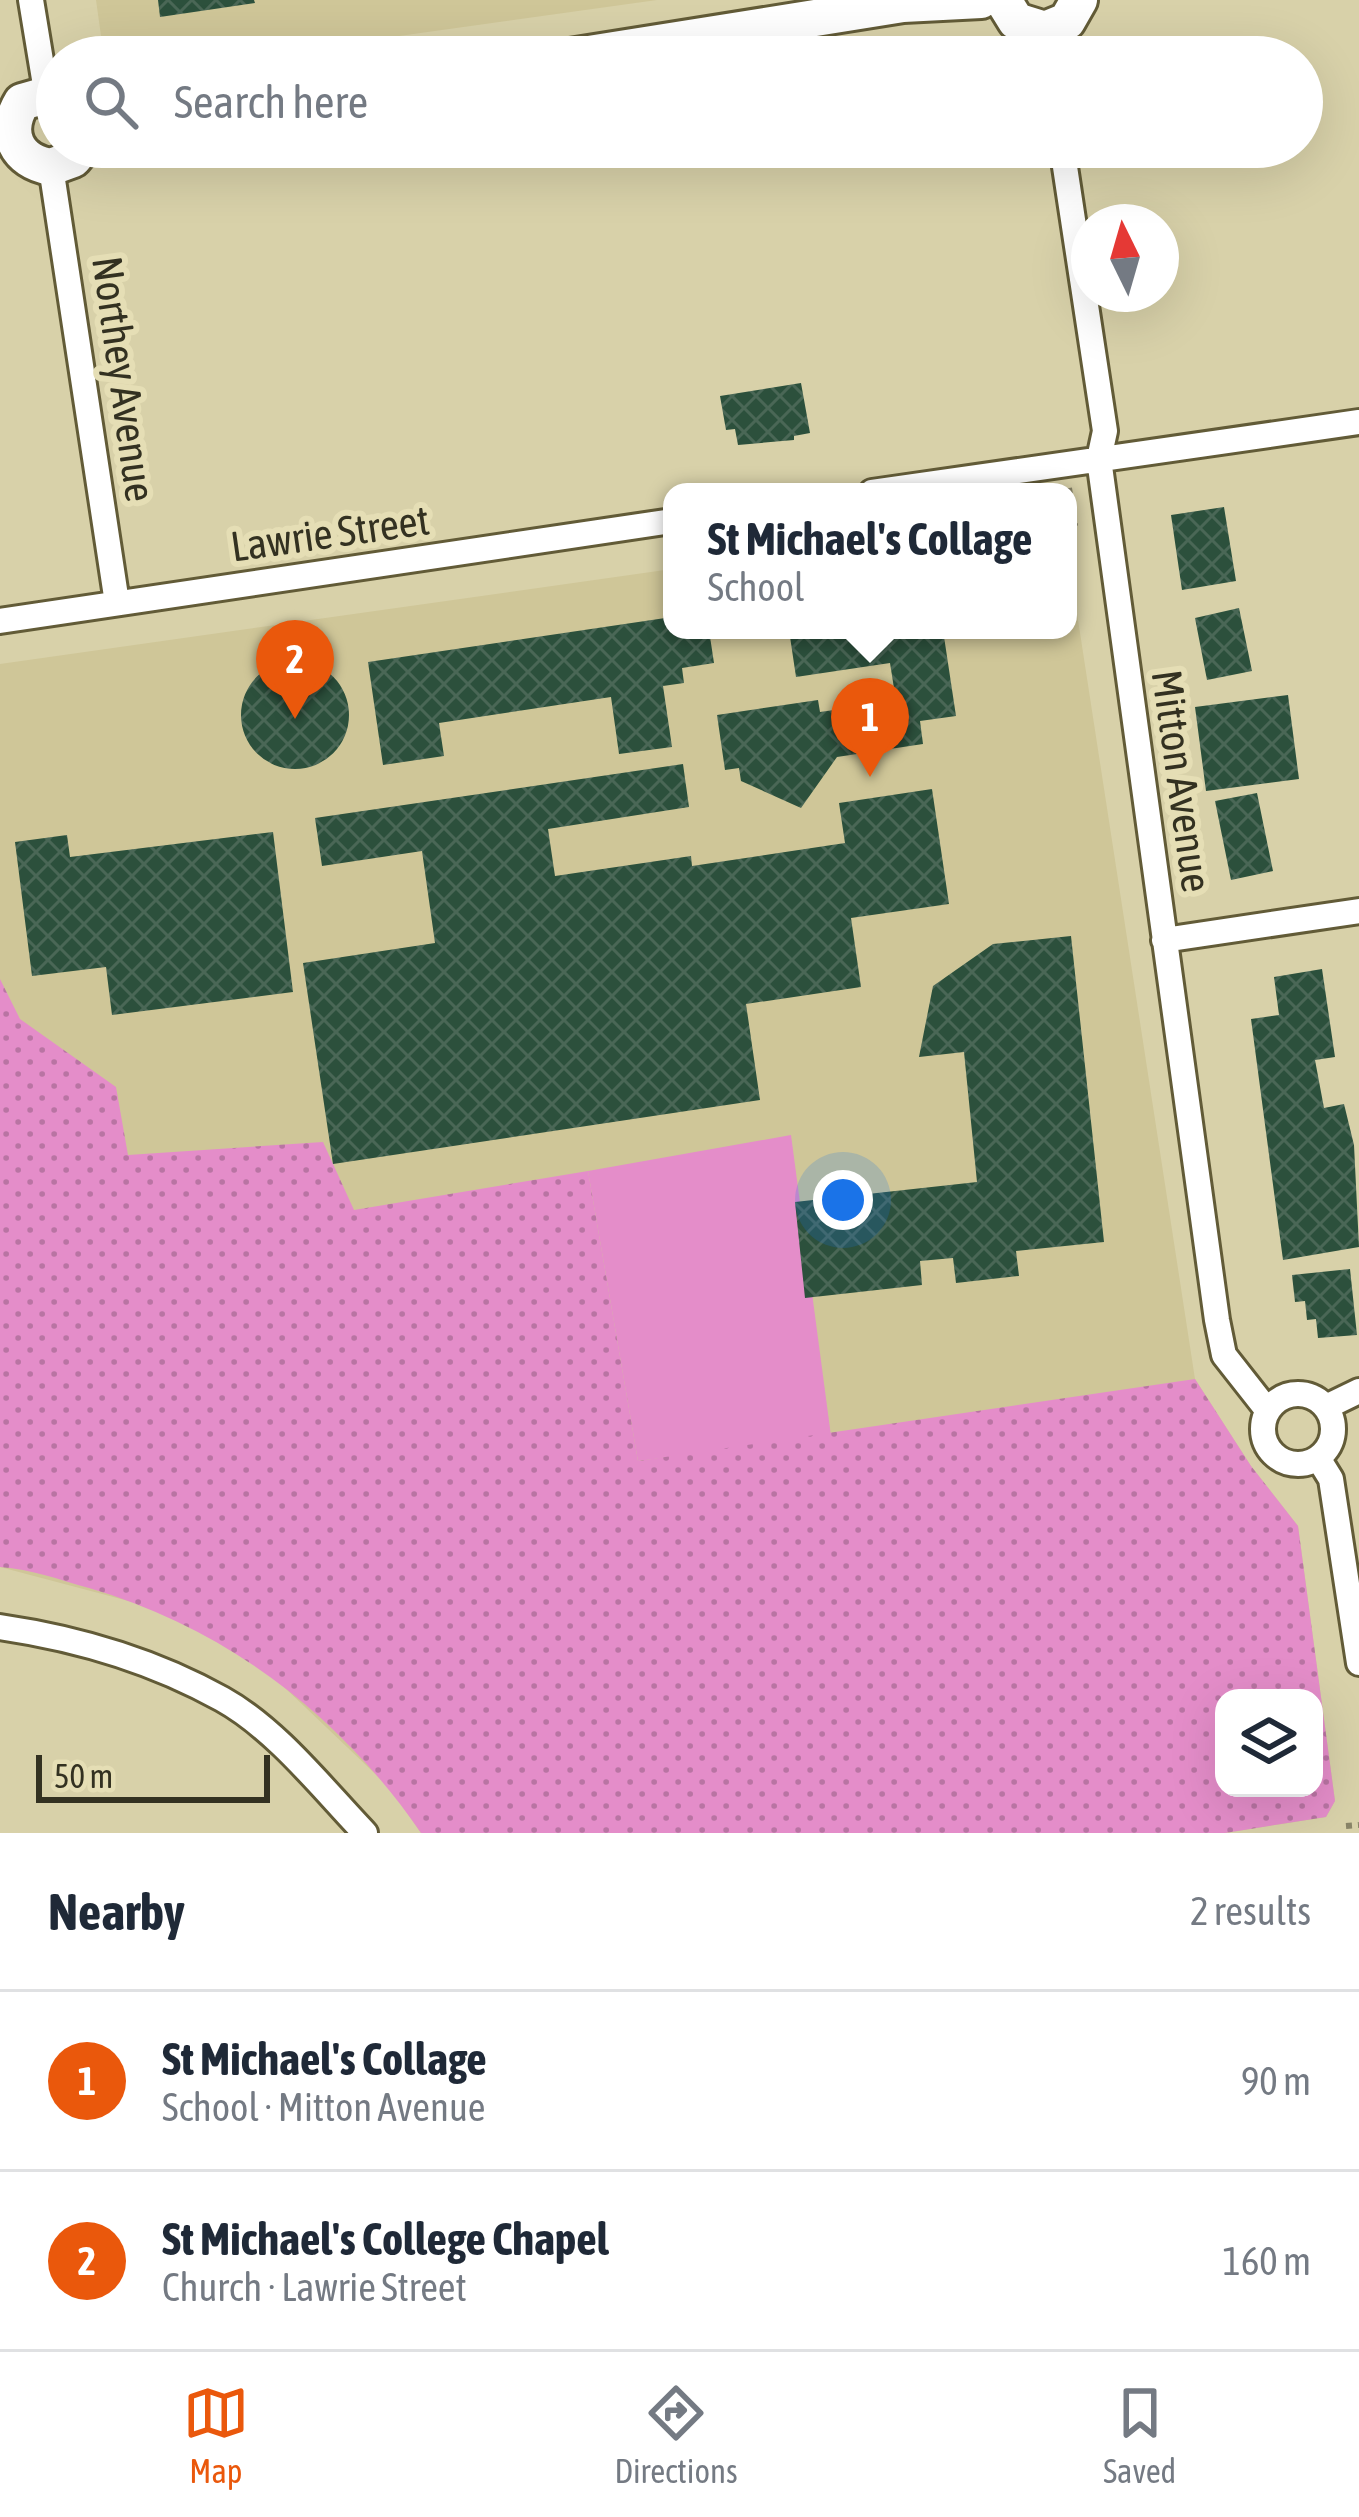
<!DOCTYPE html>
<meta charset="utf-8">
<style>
body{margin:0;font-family:"Asap Condensed",sans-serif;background:#f6f6f7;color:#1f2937}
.controls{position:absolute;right:36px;bottom:36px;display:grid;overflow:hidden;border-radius:24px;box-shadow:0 12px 48px #0002}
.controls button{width:108px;height:108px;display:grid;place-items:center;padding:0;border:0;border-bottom:3px solid #e0e1e3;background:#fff;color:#1f2937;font:60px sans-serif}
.compass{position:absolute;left:1071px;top:204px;width:108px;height:108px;border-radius:50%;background:#fff;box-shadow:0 12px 48px #0002;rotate:355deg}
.scale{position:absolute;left:36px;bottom:30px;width:234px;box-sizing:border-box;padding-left:12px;border:6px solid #333121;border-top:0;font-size:33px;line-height:42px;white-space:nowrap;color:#333121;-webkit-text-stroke:9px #e5deb5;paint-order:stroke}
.you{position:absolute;left:843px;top:1200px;width:42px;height:42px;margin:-30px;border:9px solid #fff;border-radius:50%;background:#1a73e8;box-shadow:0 0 0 18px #1a73e833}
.badge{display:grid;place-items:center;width:78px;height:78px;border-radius:50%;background:#ea580c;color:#fff;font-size:39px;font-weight:700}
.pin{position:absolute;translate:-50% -99px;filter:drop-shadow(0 3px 6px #0008)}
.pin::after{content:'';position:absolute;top:63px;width:42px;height:36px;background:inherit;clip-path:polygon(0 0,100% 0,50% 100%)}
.popup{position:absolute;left:663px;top:483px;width:414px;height:156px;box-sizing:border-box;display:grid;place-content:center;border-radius:24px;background:#fff;filter:drop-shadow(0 3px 9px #0005);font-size:39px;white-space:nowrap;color:#747a83}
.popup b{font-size:45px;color:#1f2937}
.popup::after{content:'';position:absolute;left:50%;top:100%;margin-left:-24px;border:24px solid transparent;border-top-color:#fff}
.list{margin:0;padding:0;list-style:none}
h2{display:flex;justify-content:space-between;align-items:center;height:156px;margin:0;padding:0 48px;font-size:51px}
h2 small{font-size:39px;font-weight:400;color:#747a83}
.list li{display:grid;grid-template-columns:78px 1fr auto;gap:36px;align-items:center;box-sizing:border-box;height:180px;padding:0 48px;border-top:3px solid #e0e1e3}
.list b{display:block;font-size:45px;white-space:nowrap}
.list p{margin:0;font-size:39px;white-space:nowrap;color:#747a83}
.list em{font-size:39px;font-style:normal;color:#747a83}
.icon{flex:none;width:66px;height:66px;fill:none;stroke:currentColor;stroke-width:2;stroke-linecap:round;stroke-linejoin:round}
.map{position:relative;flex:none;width:1359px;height:1833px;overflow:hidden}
.search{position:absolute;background:#fff;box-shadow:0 12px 48px #0002;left:36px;right:36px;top:36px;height:132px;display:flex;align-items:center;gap:30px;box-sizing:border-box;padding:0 42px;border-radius:66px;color:#747a83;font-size:45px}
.sheet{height:516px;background:#fff}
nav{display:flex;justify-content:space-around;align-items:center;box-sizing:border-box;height:168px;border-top:3px solid #e0e1e3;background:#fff;font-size:33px;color:#747a83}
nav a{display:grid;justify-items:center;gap:6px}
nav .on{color:#ea580c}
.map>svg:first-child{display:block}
.built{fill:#cfc698;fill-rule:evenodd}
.grass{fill:#e48dc9}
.park{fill:url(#park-dots);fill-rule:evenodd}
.building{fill:url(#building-cross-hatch)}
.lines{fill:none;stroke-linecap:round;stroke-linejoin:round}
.street-casing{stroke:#625b37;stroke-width:30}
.secondary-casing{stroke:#625b37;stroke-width:42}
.path{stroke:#888367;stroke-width:6;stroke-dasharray:6 6;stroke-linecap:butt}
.street{stroke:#fff;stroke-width:24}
.secondary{stroke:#fff;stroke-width:36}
.labels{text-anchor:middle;stroke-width:12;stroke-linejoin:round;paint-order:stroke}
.street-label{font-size:42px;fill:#333121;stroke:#e5deb5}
</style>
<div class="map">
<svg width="1359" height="1833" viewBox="0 0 1359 1833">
<defs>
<pattern id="park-dots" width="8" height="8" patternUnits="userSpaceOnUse" patternTransform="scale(3)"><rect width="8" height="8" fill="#e48dc9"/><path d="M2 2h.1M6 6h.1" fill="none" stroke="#b974a3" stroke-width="1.8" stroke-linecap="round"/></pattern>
<pattern id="building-cross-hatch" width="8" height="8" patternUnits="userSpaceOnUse" patternTransform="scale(3)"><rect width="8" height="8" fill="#2c503c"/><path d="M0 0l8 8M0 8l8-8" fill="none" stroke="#4a6756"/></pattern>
</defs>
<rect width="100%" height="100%" fill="#d8d1a9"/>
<path class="built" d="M96 0H657L249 57H104Z
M1068 555 1195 1379 1251 1466 1298 1526 1335 1801 1326 1817 1225 1833H421L390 1788 263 1667 155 1608 0 1567V664L672 569V630H1068ZM1224 1698H1314V1788H1224Z"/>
<path class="grass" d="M791 1135 831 1436 638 1461 588 1171Z"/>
<path class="park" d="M0 979 20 1019 116 1087 128 1155 323 1142 354 1210 588 1171 638 1461 1195 1379 1251 1466 1298 1526 1335 1801 1326 1817 1225 1833H421C340 1715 226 1628 89 1588 60 1580 31 1569 0 1567ZM1224 1698H1314V1788H1224Z"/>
<path class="building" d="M158 0H254L255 3 160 17Z
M801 383 810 433 794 436V440L738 445 735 429 726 430 720 396Z
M1224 507 1236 581 1182 590 1171 515Z
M1239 608 1252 671 1207 680 1195 618Z
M672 617V630H709L714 663 682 668 684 683 663 686 672 747 619 754 611 697 439 723 444 756 383 765 368 662Z
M789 630H943L956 716 920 721 923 744 837 757 801 808 741 781 739 768 725 770 717 715 818 700 820 712 896 701 890 663 796 677Z
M241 715a54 54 0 1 1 108 0a54 54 0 1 1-108 0Z
M1288 695 1299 779 1206 791 1195 707Z
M683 764 689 807 548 829 555 876 691 856 692 866 845 843 839 803 932 789 949 904 851 918 861 987 746 1004 760 1100 333 1164 303 963 435 943 422 851 322 866 315 818Z
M1257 793 1273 871 1231 880 1215 801Z
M273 832 293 992 112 1015 106 967 32 976 15 842 67 835 70 857Z
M1071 936 1104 1242 1016 1251 1019 1276 956 1283 953 1258 920 1261 922 1285 805 1298 795 1202 977 1182 964 1052 919 1057 933 986 993 944Z
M1322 969 1335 1057 1315 1060 1324 1108 1344 1104 1354 1145 1359 1247 1283 1260 1251 1019 1279 1015 1274 977Z
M1350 1269 1357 1335 1318 1338 1316 1319 1307 1320 1305 1301 1295 1302 1292 1275Z"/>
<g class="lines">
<g class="street-casing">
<path id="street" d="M31 0 46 91
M1045 30 1049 57
M1062 147 1105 431 1099 459 1217 1320 1224 1355 1268 1411
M51 167 117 603
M872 492 1359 422
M0 621 672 521
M1164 940 1359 911
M1263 1429a35 35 0 1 1 70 0a35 35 0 1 1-70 0Z
M1326 1407 1359 1391
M1318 1458 1331 1479 1359 1663
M0 1627C75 1638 154 1661 222 1699 276 1729 322 1788 365 1833"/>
</g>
<g class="secondary-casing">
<path id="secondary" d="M1003 0 1016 21 1045 30 1067 21 1079 0
M570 57 903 4 981 0
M57 92 22 102C3 133 16 161 51 167L73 159 83 147"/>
</g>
<path class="path" d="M1069 488 1075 526
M1346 1826 1359 1825"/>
<use href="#street" class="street"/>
<use href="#secondary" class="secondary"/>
</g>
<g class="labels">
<g class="street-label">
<text transform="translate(124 379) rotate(82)" y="15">Northey Avenue</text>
<text transform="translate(330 533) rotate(-8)" y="15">Lawrie Street</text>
<text transform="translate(1182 781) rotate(82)" y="15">Mitton Avenue</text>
</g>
</g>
</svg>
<div class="controls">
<button><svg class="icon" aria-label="layers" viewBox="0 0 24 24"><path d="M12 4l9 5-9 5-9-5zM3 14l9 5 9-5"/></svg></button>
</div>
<svg class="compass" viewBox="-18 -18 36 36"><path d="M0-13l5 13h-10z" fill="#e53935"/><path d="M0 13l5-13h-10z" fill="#747a83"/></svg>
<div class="scale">50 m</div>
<div class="you"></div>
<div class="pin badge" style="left:870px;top:777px">1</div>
<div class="popup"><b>St Michael's Collage</b>School</div>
<div class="pin badge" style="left:295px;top:719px">2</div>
<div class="search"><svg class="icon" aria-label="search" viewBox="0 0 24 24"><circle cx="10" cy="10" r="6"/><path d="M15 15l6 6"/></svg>Search here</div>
</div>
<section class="sheet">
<h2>Nearby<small>2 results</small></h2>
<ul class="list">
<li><span class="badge">1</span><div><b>St Michael's Collage</b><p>School · Mitton Avenue</p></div><em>90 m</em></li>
<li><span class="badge">2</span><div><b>St Michael's College Chapel</b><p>Church · Lawrie Street</p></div><em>160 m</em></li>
</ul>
</section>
<nav>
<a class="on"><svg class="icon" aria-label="map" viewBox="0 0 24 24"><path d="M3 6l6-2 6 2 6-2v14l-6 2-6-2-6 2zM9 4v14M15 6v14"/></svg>Map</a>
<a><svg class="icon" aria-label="directions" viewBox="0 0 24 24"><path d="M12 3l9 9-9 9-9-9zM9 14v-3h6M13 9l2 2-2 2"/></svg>Directions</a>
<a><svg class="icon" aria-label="saved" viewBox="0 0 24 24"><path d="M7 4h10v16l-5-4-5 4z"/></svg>Saved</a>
</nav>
